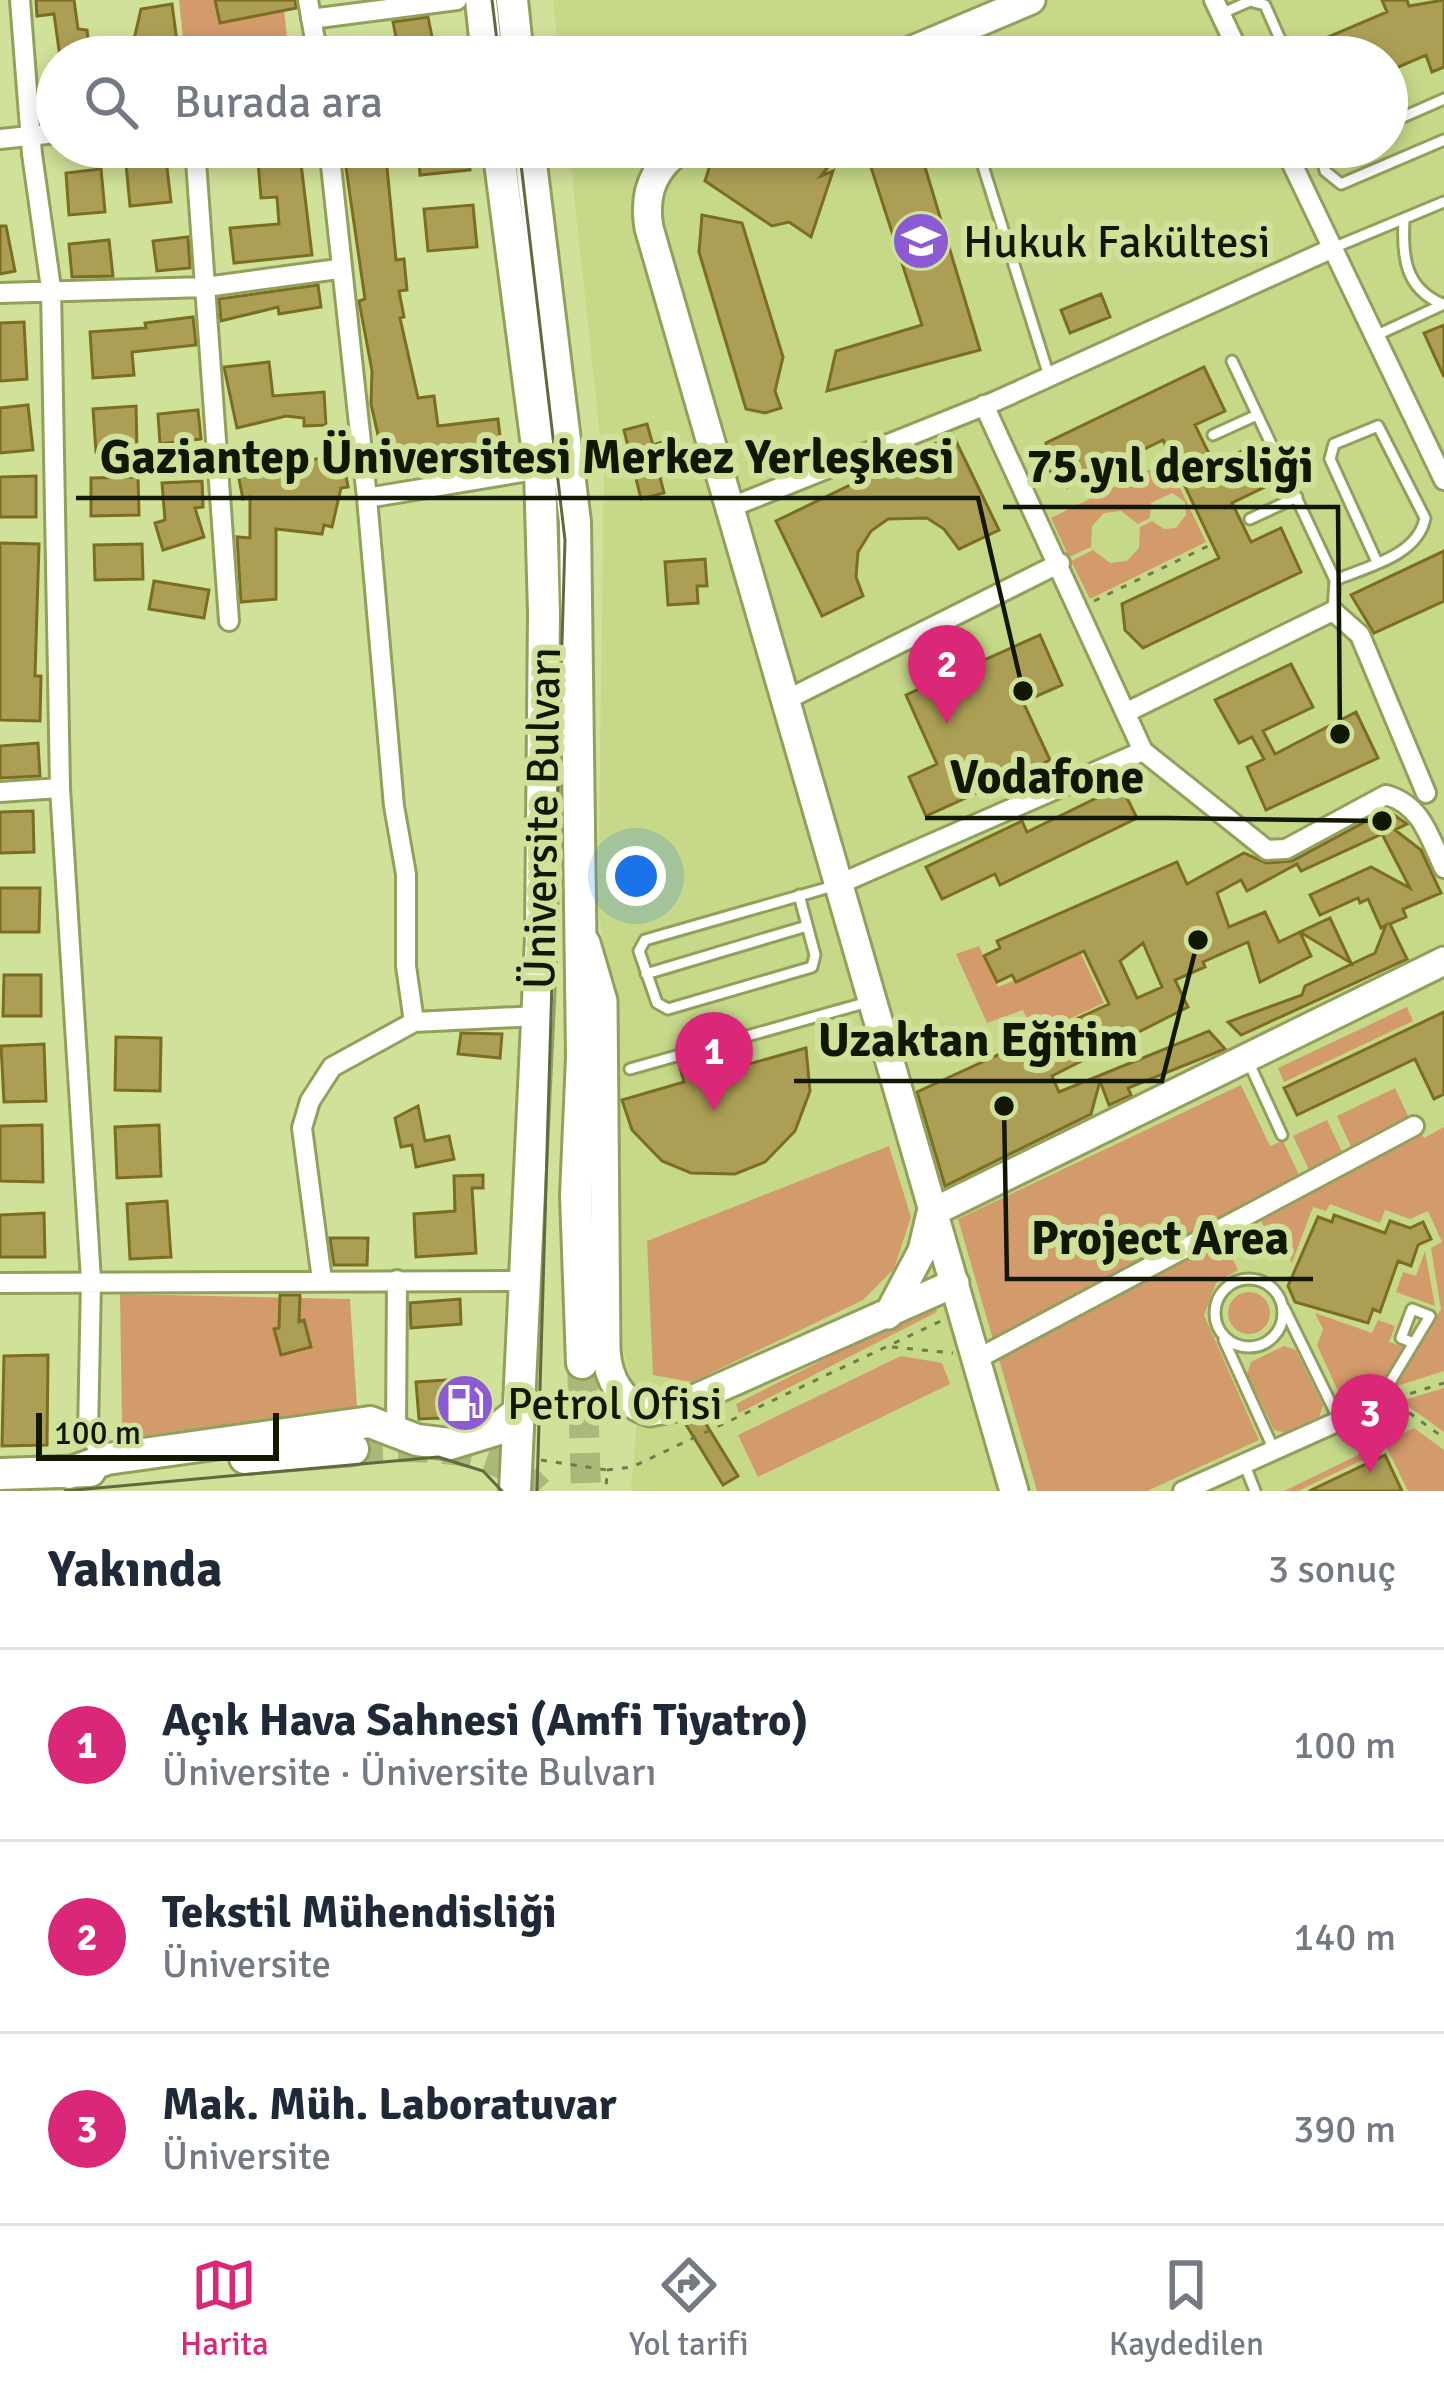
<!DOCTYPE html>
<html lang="tr">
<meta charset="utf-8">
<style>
body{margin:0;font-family:Signika,sans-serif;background:#f6f6f7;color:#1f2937}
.scale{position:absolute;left:36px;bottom:30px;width:243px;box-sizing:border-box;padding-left:12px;border:6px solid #121800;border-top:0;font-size:33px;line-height:42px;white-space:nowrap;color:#121800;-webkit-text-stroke:9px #d0e199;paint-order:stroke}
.you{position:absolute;left:636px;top:876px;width:42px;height:42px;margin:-30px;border:9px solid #fff;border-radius:50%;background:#1a73e8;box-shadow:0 0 0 18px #1a73e833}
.badge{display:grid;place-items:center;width:78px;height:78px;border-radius:50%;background:#db2777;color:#fff;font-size:39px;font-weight:700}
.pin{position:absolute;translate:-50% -99px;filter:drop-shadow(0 3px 6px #0008)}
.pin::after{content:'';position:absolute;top:63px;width:42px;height:36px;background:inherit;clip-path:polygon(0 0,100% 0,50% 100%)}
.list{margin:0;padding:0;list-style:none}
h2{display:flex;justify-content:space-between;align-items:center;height:156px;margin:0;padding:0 48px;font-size:51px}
h2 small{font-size:39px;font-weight:400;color:#747a83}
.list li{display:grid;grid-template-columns:78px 1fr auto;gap:36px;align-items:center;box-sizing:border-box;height:192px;padding:0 48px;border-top:3px solid #e0e1e3}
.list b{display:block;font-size:45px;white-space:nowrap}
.list p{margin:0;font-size:39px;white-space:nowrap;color:#747a83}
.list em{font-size:39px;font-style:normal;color:#747a83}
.icon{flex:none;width:66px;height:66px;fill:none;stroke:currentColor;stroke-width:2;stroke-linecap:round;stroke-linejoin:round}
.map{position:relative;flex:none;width:1444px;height:1491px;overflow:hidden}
.search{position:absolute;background:#fff;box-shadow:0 6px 18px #0003;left:36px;right:36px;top:36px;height:132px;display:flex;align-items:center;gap:30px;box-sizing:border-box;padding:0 42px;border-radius:66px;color:#747a83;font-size:45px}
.sheet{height:732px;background:#fff}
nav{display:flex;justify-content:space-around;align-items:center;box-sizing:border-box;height:168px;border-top:3px solid #e0e1e3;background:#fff;font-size:33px;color:#747a83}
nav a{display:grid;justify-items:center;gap:6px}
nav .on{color:#db2777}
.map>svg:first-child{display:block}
.built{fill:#c6d989}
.green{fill:#d39a6b}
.building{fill:#ac9f55;stroke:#7b6e21;stroke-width:3;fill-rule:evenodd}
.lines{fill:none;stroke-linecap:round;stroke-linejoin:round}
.primary-tunnel{stroke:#aab97a;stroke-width:30;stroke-dasharray:30 15;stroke-linecap:butt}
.lane-casing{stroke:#91a15b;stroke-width:15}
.street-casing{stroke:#91a15b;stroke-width:24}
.secondary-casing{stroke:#91a15b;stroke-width:33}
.primary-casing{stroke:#91a15b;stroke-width:36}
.path{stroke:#6f7b4b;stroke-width:3;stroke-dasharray:6 9;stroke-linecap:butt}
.lane{stroke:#fff;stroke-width:9}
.street{stroke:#fff;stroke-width:18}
.secondary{stroke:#fff;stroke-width:27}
.primary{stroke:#fff;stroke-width:30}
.tram{stroke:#606a3f;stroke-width:3}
.labels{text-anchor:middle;stroke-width:12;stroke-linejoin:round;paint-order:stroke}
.poi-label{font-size:45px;fill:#121800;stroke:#d0e199;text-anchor:start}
.street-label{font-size:45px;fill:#121800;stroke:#d0e199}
.leader{fill:none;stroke:#121800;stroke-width:4.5}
.callout-dot{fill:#121800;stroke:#d0e199;stroke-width:4.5}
.callout-label{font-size:48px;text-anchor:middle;font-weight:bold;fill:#121800;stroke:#d0e199;stroke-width:12;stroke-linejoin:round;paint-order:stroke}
</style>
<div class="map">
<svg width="1444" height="1491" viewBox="0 0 1444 1491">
<rect width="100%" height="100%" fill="#d0e199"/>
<path class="built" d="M553 0H1444V1491H631L638 1407 620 1338 614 1008 598 909 604 473 569 147H1387V57H559Z"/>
<path class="green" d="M179 0H283L289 57H185Z
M1167 461 1206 542 1090 599 1071 561 1093 550 1110 563 1127 561 1139 548 1140 527 1152 521 1164 529 1176 528 1186 515 1185 502 1172 493 1151 503 1150 518 1138 524 1121 511 1104 513 1092 526 1091 547 1069 557 1051 518Z
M979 946 998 987 1081 954 1104 1003 1034 1035 1023 1010 987 1023 956 954Z
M1407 1007 1413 1021 1284 1082 1278 1068Z
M1241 1085 1270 1146 1283 1141 1301 1179 994 1343 958 1219Z
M1395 1088 1410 1120 1353 1151 1337 1116Z
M1327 1120 1344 1156 1311 1174 1293 1136Z
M1444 1127V1371L1394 1387 1441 1309 1431 1248 1442 1242 1428 1211 1410 1219 1385 1210 1380 1223 1330 1204 1326 1211 1313 1207 1292 1263 1286 1250 1274 1249 1259 1216 1419 1130 1424 1138Z
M889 1146 911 1217 894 1269 863 1300 692 1382 653 1375 647 1241Z
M1250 1221 1259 1238 1230 1254 1238 1270 1216 1283 1204 1315 1259 1440 1147 1491H1037L998 1356Z
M1425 1251 1435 1306 1396 1292 1403 1272 1416 1276Z
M1228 1313a21 21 0 1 1 42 0a21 21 0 1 1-42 0Z
M120 1294 350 1299 357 1407 142 1436 122 1425Z
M934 1304 937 1312 739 1413 736 1404Z
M1315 1313 1372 1333 1378 1320 1395 1326 1389 1342 1404 1347 1376 1392 1343 1402 1317 1345 1323 1329Z
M1284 1346 1296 1350 1323 1405 1319 1417 1285 1433 1274 1430 1247 1374 1251 1362Z
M901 1356 942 1363 950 1384 758 1477 738 1435Z
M1444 1388V1432L1401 1401Z
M1414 1428 1444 1450V1491H1408L1387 1448 1298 1491H1284Z"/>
<path class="building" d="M36 0H74L78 29 87 30 90 57H60L54 14 37 16Z
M215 0H295L296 8 220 23Z
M1382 0H1407L1409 6 1444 0V67L1432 72 1426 55 1387 72V57H1336L1328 37 1387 12Z
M172 4 179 57H130L141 9Z
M428 17 436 57H400L393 22Z
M299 147 312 255 234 263 230 228 279 224 277 197 261 198 257 149Z
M343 147H385L396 260 404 259 407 290 399 291 404 317 400 318 418 398 434 396 438 426 498 419 503 462 454 468 453 457 385 466 371 404 372 371 359 301 365 299Z
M418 147H467L470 170 420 175Z
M820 147H844L821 176 833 171 811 237 789 222 772 226 705 181 713 156 734 159Z
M897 147H919L980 350 827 391 836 351 922 325 868 158Z
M166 159 171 202 130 206 126 164Z
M101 169 105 212 69 215 66 173Z
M473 205 477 247 428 251 424 209Z
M702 215 742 223 783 357 775 391 781 408 765 413 746 409 699 252Z
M0 226H6L15 271 0 274Z
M188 237 190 268 157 271 153 241Z
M109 240 113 276 72 277 69 244Z
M318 285 321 307 279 314 278 307 221 321 219 299Z
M1101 294 1110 317 1070 333 1061 310Z
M193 317 196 345 132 352 134 375 93 378 90 332 146 328 145 323Z
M24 322 27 379 0 381V323Z
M1444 325V377L1424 333Z
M269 362 273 396 324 392 326 425 304 426V418L286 416 237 428 224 367Z
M1204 367 1225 411 1195 425 1214 464 1255 445 1273 483 1232 503 1251 542 1281 528 1301 572 1143 648 1125 630 1122 604 1219 558 1163 440 1067 487 1048 469 1046 443Z
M28 405 33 450 0 453V408Z
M136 406 137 448 96 452 93 409Z
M198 410 201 439 160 444 158 414Z
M647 424 653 445 666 441 674 469 659 473 664 493 641 499 624 430Z
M953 435 999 530 959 549 944 529 927 518 888 519 871 531 858 552 856 577 863 596 822 616 776 521Z
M342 454 348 487 341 488 332 527 324 525 322 534 276 529V599L241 602 237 537 250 538V497L243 499 238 474Z
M36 476V517H0V477Z
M138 477 139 515 91 516V478Z
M202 481 203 507 195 508 204 537 163 550 155 523 165 520 162 483Z
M0 543 39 544 35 676H41L40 721 0 720Z
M142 544 143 579 95 580 94 545Z
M1444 551V601L1374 633 1351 595Z
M705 559 707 586H697L698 603 668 605 665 562Z
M154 581 209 590 204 618 149 609Z
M1040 635 1062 685 1023 702 1050 760 926 816 909 777 937 764 906 695Z
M1291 664 1313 707 1263 731 1275 754 1356 712 1378 758 1266 810 1247 767 1264 759 1252 737 1239 743 1215 700Z
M38 743 40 776 0 778V746Z
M1121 786 1137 818 1000 885 995 874 942 899 926 867 1022 821 1027 832Z
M1387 810 1407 824 1395 830 1421 850 1441 893 1403 909 1406 917 1390 924 1407 959 1241 1035 1228 1022 1302 995 1305 986 1375 953 1386 925 1381 928 1368 899 1360 903 1358 898 1320 915 1310 895 1371 867 1410 888 1382 834 1301 871 1297 864 1247 891 1241 880 1217 893 1229 927 1265 912 1279 942 1300 932 1311 956 1260 982 1248 942 1203 962 1205 967 1175 980 1188 1007 1052 1076 1059 1092 1209 1031 1225 1049 1128 1088 1131 1095 1109 1105 1100 1081 1091 1114 945 1186 917 1092 1109 1004 1084 951 1016 982 1012 975 997 982 984 956 1000 948 997 941 1177 862 1187 884 1244 853 1266 863 1292 861ZM1143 943 1162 987 1137 998 1120 961Z
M33 811 34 852 0 853V812Z
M0 888H40L39 932H0Z
M1330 918 1351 963 1300 932Z
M4 975H41V1016H3Z
M1444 1012V1094L1434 1099 1415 1059 1297 1115 1284 1088Z
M461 1033 502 1034 500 1058 458 1054Z
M116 1037 161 1038 160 1091 115 1090Z
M44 1044 46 1101 4 1102 1 1046Z
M737 1048 742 1066 806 1048 810 1091 795 1131 765 1162 735 1174 691 1173 662 1161 632 1130 622 1100 684 1082 679 1064Z
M418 1106 425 1141 449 1136 454 1159 416 1167 412 1145 401 1147 395 1118Z
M42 1125 43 1182 0 1181V1126Z
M159 1125 161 1176 117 1178 115 1127Z
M483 1175V1188H472L476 1253 416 1257 414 1214 455 1211 454 1176Z
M167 1201 171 1257 130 1259 127 1204Z
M44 1213 45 1257H0V1215Z
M1334 1215 1385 1233 1390 1221 1410 1228 1423 1222 1431 1239 1418 1245 1411 1266 1398 1261 1380 1312 1373 1309 1368 1323 1295 1302 1288 1286 1318 1217 1332 1222Z
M330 1238H368L367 1265H334Z
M280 1295H300L299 1322 304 1320 311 1347 281 1355 274 1329 279 1328Z
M460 1299 461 1324 411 1328 410 1303Z
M48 1355 47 1445 2 1446 4 1356Z
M478 1378 481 1414 448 1424 441 1418 419 1419 416 1382Z
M701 1416 738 1476 723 1485 685 1423Z
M1385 1455 1402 1491H1309Z"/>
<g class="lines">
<path class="primary-tunnel" d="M582 1363 586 1491
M353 1449C417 1447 491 1439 538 1491"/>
<g class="lane-casing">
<path id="lane" d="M1223 13 1250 1 1265 5 1288 57
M1387 124 1444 99
M977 147 1049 376
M1325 171 1341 184 1444 140
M1325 171 1323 161 1336 147
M1404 220C1402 257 1405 288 1442 304
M1333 248 1444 202
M1375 336 1444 304
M1232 361 1335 580 1333 611
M1213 435 1257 415
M1250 519 1297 497
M1335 580C1366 567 1418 556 1425 518L1378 426 1334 444 1330 459 1377 562
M799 895 815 955 812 967 668 1009 657 1003 639 951 645 940 837 885
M646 974 807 926
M1249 1063 1282 1135
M630 1069 868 1002
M1215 1313a34 34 0 1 1 68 0a34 34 0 1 1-68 0Z
M1284 1308 1339 1420
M1224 1340 1274 1450
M1377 1404 1430 1316 1412 1309 1401 1338 1414 1343
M1244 1463 1255 1491"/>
</g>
<g class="street-casing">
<path id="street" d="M20 0 32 154 51 288 60 788 91 1280 88 1434 107 1459
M308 0 318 57
M1214 0 1241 57
M311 19 457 0
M0 139 57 133
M195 147 229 621
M329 147 367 498 540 469
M1284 147 1444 480
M0 293 206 287 338 269
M367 498 394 806 406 874V966L414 1022
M729 508 996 401 1333 248
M784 701 1060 563
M1127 712 1333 611 1360 635 1426 793
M1143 751 1267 850 1286 849 1386 795C1422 805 1429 837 1444 868
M0 792 60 788
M837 885 1143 751 984 405
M322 1280 302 1128 310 1101 332 1067 414 1022 538 1016
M0 1283 527 1281
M975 1360 1414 1126
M396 1431 397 1280
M1183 1491 1377 1404"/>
</g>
<g class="secondary-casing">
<path id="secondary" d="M896 57 1031 0
M684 147C654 166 643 193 649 228L1014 1491
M586 943 603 1001 606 1350C608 1379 620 1403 650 1412L676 1407 955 1283
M888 1315 922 1251 931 1213 1444 961"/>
</g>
<g class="primary-casing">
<path id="primary" d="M481 0 487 57
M512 0 518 57
M498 147 540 469 544 613 541 937 515 1491
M529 147 575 522 582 1057 576 1196 582 1363
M245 1458 353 1449
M69 1473 107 1459 370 1422 417 1440 450 1444 496 1430 521 1410
M0 1474 90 1471"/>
</g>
<path class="path" d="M1094 601 1208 546
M892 1347 953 1353
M1396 1398 1444 1383
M1397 1404 1444 1438
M541 1460 607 1470 606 1491
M607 1470 632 1467 943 1320"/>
<use href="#lane" class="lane"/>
<use href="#street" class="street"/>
<use href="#secondary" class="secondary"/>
<use href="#primary" class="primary"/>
<path class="tram" d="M492 0 499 57
M519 147 565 540 537 1491
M65 1491 438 1457 483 1471 502 1491"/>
</g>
<defs>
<g id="university-disc" transform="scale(3)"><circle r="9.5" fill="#8c5bd4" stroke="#d0e199"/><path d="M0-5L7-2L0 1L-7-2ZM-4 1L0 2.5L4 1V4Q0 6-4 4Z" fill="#fff"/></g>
<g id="fuel-disc" transform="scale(3)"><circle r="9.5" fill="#8c5bd4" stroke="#d0e199"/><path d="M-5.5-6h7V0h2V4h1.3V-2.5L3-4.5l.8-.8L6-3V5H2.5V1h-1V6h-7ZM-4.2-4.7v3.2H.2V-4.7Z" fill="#fff"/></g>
</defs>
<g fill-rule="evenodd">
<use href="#university-disc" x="921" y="241"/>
<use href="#fuel-disc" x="465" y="1403"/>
</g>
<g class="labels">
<g class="poi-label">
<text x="963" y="257">Hukuk Fakültesi</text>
<text x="507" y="1419">Petrol Ofisi</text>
</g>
<g class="street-label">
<text transform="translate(541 818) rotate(-89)" y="16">Üniversite Bulvarı</text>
</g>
</g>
<path class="leader" d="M1023 691L978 498H76M1340 734L1338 507H1003M1382 821L1168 818H925M1198 940L1162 1081H794M1004 1106L1007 1279H1313"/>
<g class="callout-dot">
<circle cx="1023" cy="691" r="12"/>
<circle cx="1340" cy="734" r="12"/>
<circle cx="1382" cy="821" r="12"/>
<circle cx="1198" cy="940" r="12"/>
<circle cx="1004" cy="1106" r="12"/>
</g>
<g class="callout-label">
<text x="527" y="473">Gaziantep Üniversitesi Merkez Yerleşkesi</text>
<text x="1170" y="482">75.yıl dersliği</text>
<text x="1047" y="793">Vodafone</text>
<text x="978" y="1056">Uzaktan Eğitim</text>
<text x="1160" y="1254">Project Area</text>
</g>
</svg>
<div class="scale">100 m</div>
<div class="you"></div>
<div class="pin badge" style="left:714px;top:1111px">1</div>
<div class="pin badge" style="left:947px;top:724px">2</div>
<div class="pin badge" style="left:1370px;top:1473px">3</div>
<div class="search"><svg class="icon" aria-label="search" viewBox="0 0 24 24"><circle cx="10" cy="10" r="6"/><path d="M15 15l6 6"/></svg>Burada ara</div>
</div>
<section class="sheet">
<h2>Yakında<small>3 sonuç</small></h2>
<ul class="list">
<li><span class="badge">1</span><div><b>Açık Hava Sahnesi (Amfi Tiyatro)</b><p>Üniversite · Üniversite Bulvarı</p></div><em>100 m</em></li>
<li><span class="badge">2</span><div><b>Tekstil Mühendisliği</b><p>Üniversite</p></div><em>140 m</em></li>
<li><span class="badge">3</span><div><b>Mak. Müh. Laboratuvar</b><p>Üniversite</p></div><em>390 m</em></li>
</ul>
</section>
<nav>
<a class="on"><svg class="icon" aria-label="map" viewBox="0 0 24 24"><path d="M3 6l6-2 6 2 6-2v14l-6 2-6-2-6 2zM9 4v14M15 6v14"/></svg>Harita</a>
<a><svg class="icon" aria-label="directions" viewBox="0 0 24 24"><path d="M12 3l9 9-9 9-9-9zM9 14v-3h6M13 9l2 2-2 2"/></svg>Yol tarifi</a>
<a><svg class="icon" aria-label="saved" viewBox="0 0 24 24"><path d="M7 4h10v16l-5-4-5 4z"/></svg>Kaydedilen</a>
</nav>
